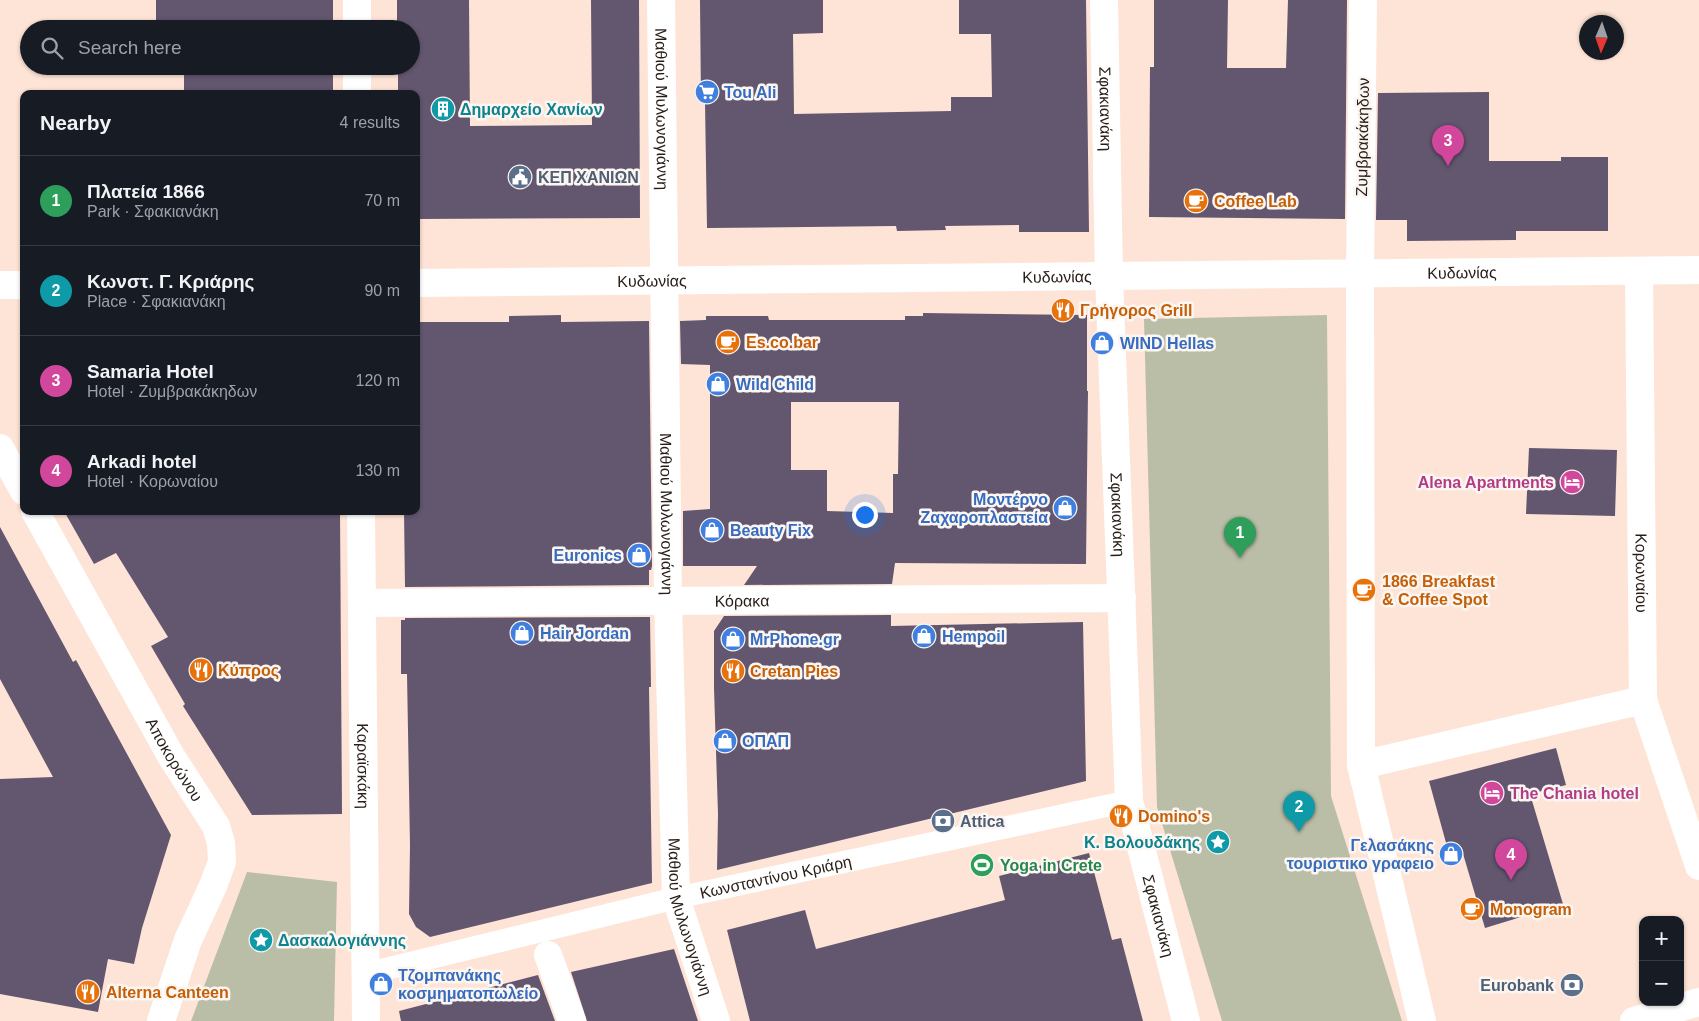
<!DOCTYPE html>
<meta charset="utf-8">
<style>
body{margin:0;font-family:Helvetica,sans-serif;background:#242831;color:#f1f3f6}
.controls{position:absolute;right:15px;bottom:15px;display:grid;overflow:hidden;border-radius:10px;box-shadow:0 1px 4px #0004}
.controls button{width:45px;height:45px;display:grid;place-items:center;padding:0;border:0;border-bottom:1px solid #363941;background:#171b24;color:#f1f3f6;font:25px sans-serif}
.compass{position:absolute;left:1579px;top:15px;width:45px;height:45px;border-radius:50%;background:#171b24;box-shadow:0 1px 4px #0004;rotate:182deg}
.you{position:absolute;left:864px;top:514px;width:18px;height:18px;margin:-12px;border:4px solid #fff;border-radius:50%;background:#1a73e8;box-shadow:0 0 0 8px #1a73e833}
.badge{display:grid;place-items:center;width:32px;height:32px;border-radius:50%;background:#9a552a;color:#fff;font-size:16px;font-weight:700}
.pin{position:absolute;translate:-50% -41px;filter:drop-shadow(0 1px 2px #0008)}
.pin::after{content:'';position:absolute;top:26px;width:18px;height:15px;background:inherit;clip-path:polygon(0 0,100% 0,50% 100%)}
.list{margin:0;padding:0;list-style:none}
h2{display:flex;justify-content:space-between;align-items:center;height:65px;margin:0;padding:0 20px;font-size:21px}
h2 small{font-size:16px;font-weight:400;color:#9ea1a6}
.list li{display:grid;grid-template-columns:32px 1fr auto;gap:15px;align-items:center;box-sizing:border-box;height:90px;padding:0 20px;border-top:1px solid #363941}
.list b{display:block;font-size:19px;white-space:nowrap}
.list p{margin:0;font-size:16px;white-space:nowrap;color:#9ea1a6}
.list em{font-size:16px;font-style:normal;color:#9ea1a6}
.icon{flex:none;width:28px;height:28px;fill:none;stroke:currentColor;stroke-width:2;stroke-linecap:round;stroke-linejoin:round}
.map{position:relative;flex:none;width:1699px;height:1021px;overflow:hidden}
.search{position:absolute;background:#171b24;box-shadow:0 1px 4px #0004;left:20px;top:20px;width:400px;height:55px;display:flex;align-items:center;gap:12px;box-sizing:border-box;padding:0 18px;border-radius:28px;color:#9ea1a6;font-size:19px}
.panel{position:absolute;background:#171b24;box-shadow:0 1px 4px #0004;left:20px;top:90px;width:400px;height:425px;border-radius:10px}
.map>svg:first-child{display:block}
.green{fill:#bbbea7}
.building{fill:#63566f;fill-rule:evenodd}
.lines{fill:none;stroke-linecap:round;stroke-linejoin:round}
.lane{stroke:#fff;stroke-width:22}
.street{stroke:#fff;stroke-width:28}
.secondary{stroke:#fff;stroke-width:28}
.labels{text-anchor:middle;stroke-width:5;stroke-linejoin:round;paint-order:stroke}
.shop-label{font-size:16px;font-weight:bold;fill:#366cbe;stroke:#fcf6f2;text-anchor:start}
.culture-label{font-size:16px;font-weight:bold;fill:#0d838f;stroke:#fcf6f2;text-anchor:start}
.street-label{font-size:16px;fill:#281d17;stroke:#fcf6f2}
.service-label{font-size:16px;font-weight:bold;fill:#4e5e75;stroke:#fcf6f2;text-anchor:start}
.food-label{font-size:16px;font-weight:bold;fill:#c56008;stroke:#fcf6f2;text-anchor:start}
.hotel-label{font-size:16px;font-weight:bold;fill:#b23c85;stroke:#fcf6f2;text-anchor:end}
.leisure-label{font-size:16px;font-weight:bold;fill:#27864d;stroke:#fcf6f2;text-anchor:start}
</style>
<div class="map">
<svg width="1699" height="1021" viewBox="0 0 1699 1021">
<rect width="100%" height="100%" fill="#fee4d6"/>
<path class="green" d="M1327 315 1331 796 1402 1021H1222L1157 807 1144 319Z
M247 872 337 882 334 1021H191Z"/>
<path class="building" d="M156 0H333V29H156Z
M397 0H469L470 126 592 125 591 0H639L640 218 416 219V94H398V66H411V29H397Z
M700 0H823V33L793 34 794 114 951 111V97H992L991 34H959V0H1086L1089 232H1019V225L945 226 946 230 897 231 896 226 707 228 705 102H701Z
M1154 0H1228L1227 68H1286L1288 0H1347L1345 219 1149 217 1150 67H1154Z
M184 66H333V94H184Z
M1489 92V161H1561V157H1608V231H1516V240L1407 241V220H1376L1378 93Z
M923 313 1087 315V391H1088L1086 564 895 563 892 584 744 585 757 566H683V511L710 509V365L681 364 680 321 706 320V316H768L769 320H905V316H923ZM791 402H899L898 474H893V513L827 511V470H791Z
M561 315V322L649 321 652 566 651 570H649V585L405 587 404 511H416V322H509V316Z
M1529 448 1617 450 1615 516 1526 514Z
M64 511H340L342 814 252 815 183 706 185 704 151 646 168 637 116 553 94 564Z
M0 527 73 662 76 660 171 835 142 928 134 964 108 959 98 1012 0 994V779L53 777 0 679Z
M891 615V626L1083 622 1086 781 717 870 718 814 714 688V631L724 616Z
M650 617 651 687H649L652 883 430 937 416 927 409 914 410 845 407 674H401V620H405V618Z
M1556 748 1566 785 1530 794 1563 904 1485 928 1461 847 1448 850 1429 781Z
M1089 853 1112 940 1121 938 1143 1021H750L727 930 805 910 816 949 1005 900 999 876Z
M674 949 698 1021H587L571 972Z
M538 975 555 1021H401L399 1011Z"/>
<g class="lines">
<path class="lane" id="s1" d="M365 974 676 898 1129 801"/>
<g class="street">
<path d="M357 0V29"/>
<path id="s2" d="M661 0 668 601 676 898 716 1021"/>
<path id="s3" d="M1104 0 1109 276"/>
<path d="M357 66V94"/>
<path id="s4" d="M1639 271 1643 700 1699 866"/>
<path id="s5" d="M361 511 366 1021"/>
<path id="s6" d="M362 603 1122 598"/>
<path d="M1361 765 1643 700"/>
<path d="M548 955 572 1021"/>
</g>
<g class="secondary">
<path d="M1363 0 1360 274 1361 765 1422 1021"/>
<path id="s7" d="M1109 276 1129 801 1186 1021"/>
<path id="s8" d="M416 283 1699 270"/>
<path d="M0 285H24"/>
<path d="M0 448 24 491"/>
<path id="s9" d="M35 511 171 756 216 826 221 843 222 862 213 886 188 940 161 1021"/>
<path d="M1634 1021 1699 1002"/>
</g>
</g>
<defs>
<g id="supermarket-disc" transform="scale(1.25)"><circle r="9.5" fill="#3f7fe0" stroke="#fcf6f2"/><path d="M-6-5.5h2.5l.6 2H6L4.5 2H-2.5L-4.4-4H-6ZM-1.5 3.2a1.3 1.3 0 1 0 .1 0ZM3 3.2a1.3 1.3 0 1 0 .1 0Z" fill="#fff"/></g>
<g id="building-disc" transform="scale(1.25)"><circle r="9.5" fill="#0f9aa8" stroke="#fcf6f2"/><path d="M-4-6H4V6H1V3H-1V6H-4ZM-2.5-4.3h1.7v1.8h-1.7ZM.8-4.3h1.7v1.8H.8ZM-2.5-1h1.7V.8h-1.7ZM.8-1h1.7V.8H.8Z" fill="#fff"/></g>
<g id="civic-disc" transform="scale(1.25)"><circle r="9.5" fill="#5c6f8a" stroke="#fcf6f2"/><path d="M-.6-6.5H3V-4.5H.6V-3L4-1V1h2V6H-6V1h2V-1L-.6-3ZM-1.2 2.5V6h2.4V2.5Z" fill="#fff"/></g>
<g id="cafe-disc" transform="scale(1.25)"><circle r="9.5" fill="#e8710a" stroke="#fcf6f2"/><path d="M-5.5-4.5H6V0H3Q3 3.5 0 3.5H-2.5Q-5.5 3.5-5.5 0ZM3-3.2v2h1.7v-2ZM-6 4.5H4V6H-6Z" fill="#fff"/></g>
<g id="restaurant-disc" transform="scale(1.25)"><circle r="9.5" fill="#e8710a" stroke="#fcf6f2"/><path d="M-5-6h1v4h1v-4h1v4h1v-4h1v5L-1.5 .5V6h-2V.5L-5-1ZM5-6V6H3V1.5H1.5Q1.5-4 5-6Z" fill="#fff"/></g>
<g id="shop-disc" transform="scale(1.25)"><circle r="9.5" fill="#3f7fe0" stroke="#fcf6f2"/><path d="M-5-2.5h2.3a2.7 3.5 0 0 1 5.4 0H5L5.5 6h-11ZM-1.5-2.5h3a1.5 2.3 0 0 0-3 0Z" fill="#fff"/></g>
<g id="hotel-disc" transform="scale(1.25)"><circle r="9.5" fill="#d1479c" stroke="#fcf6f2"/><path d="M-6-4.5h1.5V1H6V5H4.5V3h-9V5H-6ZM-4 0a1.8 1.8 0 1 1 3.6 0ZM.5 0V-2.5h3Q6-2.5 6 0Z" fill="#fff"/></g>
<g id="bank-disc" transform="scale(1.25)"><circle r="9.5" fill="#5c6f8a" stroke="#fcf6f2"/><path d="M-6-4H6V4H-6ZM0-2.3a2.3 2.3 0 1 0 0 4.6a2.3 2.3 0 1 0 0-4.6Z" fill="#fff"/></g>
<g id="sight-disc" transform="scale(1.25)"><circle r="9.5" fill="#0f9aa8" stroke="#fcf6f2"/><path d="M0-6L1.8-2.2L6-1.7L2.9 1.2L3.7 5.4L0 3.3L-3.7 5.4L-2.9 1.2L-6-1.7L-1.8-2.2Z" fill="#fff"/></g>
<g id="stadium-disc" transform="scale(1.25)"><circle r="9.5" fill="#2e9e5b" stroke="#fcf6f2"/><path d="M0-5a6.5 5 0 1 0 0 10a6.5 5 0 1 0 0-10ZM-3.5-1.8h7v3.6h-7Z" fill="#fff"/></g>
</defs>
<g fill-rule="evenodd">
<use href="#supermarket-disc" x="707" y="92"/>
<use href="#building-disc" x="443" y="109"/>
<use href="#civic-disc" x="520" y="177"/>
<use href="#cafe-disc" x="1196" y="201"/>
<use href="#restaurant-disc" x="1063" y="310"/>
<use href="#cafe-disc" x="728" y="342"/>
<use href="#shop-disc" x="1102" y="343"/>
<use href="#shop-disc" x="718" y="384"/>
<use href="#hotel-disc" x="1572" y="482"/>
<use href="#shop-disc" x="1065" y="508"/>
<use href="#shop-disc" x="712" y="530"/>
<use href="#shop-disc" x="639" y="555"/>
<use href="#cafe-disc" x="1364" y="590"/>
<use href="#shop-disc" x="522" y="633"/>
<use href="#shop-disc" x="924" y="636"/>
<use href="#shop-disc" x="733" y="639"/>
<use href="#restaurant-disc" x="201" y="670"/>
<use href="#restaurant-disc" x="733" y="671"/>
<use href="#shop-disc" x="725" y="741"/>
<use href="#hotel-disc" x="1492" y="793"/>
<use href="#restaurant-disc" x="1121" y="816"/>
<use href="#bank-disc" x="943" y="821"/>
<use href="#sight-disc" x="1218" y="842"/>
<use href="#shop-disc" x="1451" y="854"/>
<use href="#stadium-disc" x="982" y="865"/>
<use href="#cafe-disc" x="1472" y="909"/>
<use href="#sight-disc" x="261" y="940"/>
<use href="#shop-disc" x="381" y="984"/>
<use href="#bank-disc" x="1572" y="985"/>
<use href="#restaurant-disc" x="88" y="992"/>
</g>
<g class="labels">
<g class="shop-label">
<text x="724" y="98">Tou Ali</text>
<text x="1120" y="349">WIND Hellas</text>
<text x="736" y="390">Wild Child</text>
<text x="1048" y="505" text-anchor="end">Μοντέρνο<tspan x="1048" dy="18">Ζαχαροπλαστεία</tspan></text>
<text x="730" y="536">Beauty Fix</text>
<text x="622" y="561" text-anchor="end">Euronics</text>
<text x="540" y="639">Hair Jordan</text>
<text x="942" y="642">Hempoil</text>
<text x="750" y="645">MrPhone.gr</text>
<text x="742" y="747">ΟΠΑΠ</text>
<text x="1434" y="851" text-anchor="end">Γελασάκης<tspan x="1434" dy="18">τουριστικο γραφειο</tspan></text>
<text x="398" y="981">Τζομπανάκης<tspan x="398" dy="18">κοσμηματοπωλείο</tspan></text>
</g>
<g class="culture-label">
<text x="460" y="115">Δημαρχείο Χανίων</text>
<text x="1200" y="848" text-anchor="end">Κ. Βολουδάκης</text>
<text x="278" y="946">Δασκαλογιάννης</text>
</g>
<g class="street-label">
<text dy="6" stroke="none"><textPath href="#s2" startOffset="109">Μαθιού Μυλωνογιάννη</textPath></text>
<text dy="6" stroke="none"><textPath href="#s3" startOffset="109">Σφακιανάκη</textPath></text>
<text transform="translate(1362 137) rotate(-89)" y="6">Ζυμβρακάκηδων</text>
<text dy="6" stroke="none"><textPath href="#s8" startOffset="1046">Κυδωνίας</textPath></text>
<text dy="6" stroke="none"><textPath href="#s8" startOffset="641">Κυδωνίας</textPath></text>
<text dy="6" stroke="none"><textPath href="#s8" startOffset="236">Κυδωνίας</textPath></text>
<text dy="6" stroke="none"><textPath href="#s2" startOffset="514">Μαθιού Μυλωνογιάννη</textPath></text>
<text dy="6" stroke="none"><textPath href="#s7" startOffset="239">Σφακιανάκη</textPath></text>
<text dy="6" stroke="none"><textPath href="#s4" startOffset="302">Κορωναίου</textPath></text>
<text dy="6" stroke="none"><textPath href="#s6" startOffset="380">Κόρακα</textPath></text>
<text dy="6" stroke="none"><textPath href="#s9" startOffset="285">Αποκορώνου</textPath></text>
<text dy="6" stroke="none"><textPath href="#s5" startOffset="255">Καραϊσκάκη</textPath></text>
<text dy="6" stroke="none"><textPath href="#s1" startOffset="422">Κωνσταντίνου Κριάρη</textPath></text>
<text dy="6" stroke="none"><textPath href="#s7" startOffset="644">Σφακιανάκη</textPath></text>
<text dy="6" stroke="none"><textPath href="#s2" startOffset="919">Μαθιού Μυλωνογιάννη</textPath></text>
</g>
<g class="service-label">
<text x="538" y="183">ΚΕΠ ΧΑΝΙΩΝ</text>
<text x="960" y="827">Attica</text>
<text x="1554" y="991" text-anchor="end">Eurobank</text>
</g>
<g class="food-label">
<text x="1214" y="207">Coffee Lab</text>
<text x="1080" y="316">Γρήγορος Grill</text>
<text x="746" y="348">Es.co.bar</text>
<text x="1382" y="587">1866 Breakfast<tspan x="1382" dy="18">&amp; Coffee Spot</tspan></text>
<text x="218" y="676">Κύπρος</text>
<text x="750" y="677">Cretan Pies</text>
<text x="1138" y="822">Domino's</text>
<text x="1490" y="915">Monogram</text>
<text x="106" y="998">Alterna Canteen</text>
</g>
<g class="hotel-label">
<text x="1554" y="488">Alena Apartments</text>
<text x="1510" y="799" text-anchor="start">The Chania hotel</text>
</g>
<g class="leisure-label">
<text x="1000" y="871">Yoga in Crete</text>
</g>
</g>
</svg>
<div class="controls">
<button>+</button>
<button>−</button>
</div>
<svg class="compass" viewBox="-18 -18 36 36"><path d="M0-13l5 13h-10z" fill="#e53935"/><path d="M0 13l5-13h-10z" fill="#9ea1a6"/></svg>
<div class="you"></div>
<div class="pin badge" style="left:1240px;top:558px;background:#2e9e5b">1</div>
<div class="pin badge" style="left:1299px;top:832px;background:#0f9aa8">2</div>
<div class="pin badge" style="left:1448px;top:166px;background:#d1479c">3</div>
<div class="pin badge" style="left:1511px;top:880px;background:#d1479c">4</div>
<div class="search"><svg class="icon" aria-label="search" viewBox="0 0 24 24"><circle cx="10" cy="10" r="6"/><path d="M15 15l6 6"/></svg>Search here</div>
<section class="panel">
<h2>Nearby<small>4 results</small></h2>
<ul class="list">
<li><span class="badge" style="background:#2e9e5b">1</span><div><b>Πλατεία 1866</b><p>Park · Σφακιανάκη</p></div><em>70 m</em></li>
<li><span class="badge" style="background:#0f9aa8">2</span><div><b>Κωνστ. Γ. Κριάρης</b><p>Place · Σφακιανάκη</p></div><em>90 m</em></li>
<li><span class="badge" style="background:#d1479c">3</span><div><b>Samaria Hotel</b><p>Hotel · Ζυμβρακάκηδων</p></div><em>120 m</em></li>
<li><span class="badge" style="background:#d1479c">4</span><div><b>Arkadi hotel</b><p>Hotel · Κορωναίου</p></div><em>130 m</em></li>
</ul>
</section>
</div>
